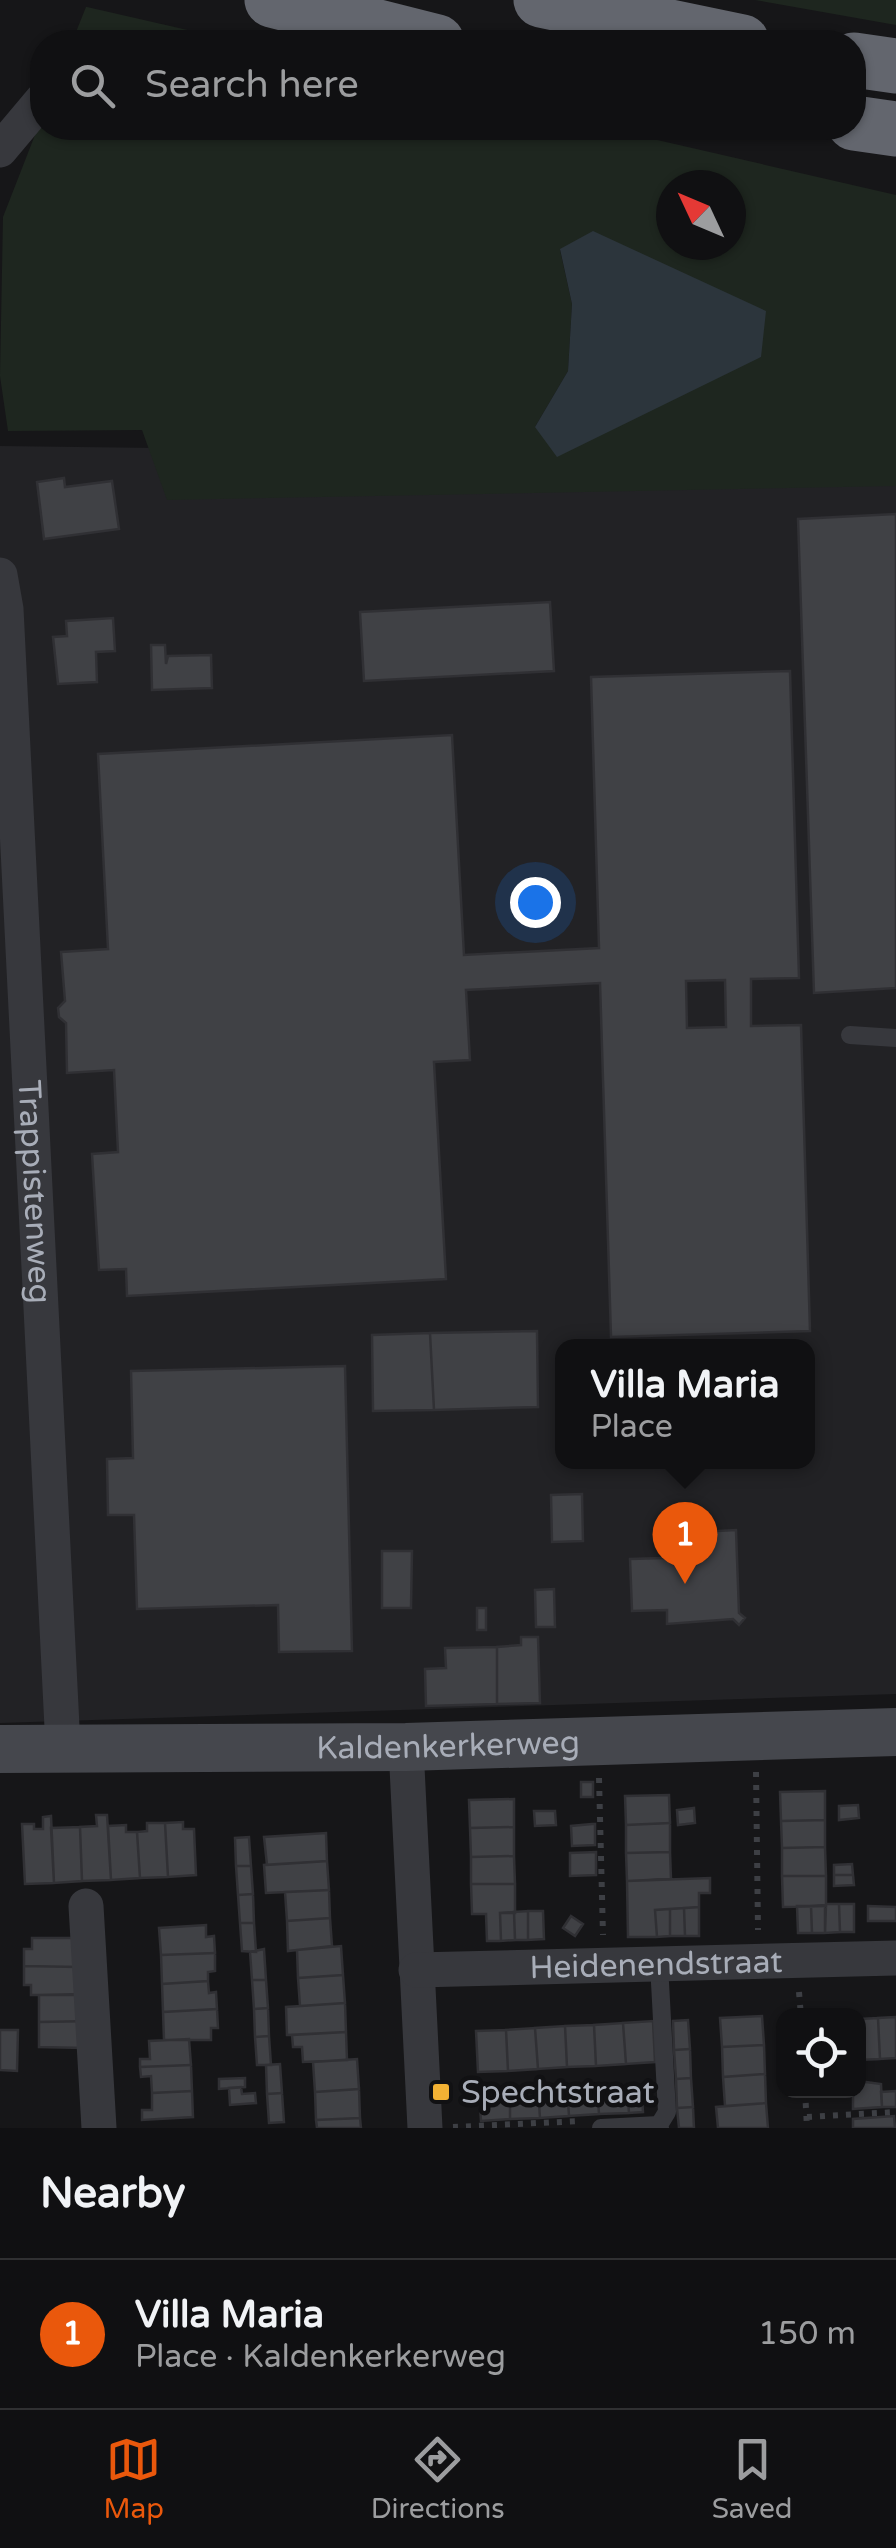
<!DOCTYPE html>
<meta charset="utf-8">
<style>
body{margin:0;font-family:"Varela Round",sans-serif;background:#1e1e20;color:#f1f3f6}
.controls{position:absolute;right:30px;bottom:30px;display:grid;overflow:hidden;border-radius:20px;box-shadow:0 2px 8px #0004}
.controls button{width:90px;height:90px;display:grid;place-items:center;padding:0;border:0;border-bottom:2px solid #303032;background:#101012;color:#f1f3f6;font:50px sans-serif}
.compass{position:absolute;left:656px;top:170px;width:90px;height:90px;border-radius:50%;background:#101012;box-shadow:0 2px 8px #0004;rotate:314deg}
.you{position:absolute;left:535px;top:902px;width:35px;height:35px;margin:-25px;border:8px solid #fff;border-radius:50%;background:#1a73e8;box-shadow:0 0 0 15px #1a73e833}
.badge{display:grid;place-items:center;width:65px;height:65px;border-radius:50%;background:#ea580c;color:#fff;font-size:32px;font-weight:700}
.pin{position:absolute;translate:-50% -82px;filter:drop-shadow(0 2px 5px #0008)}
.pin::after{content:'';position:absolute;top:52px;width:35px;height:30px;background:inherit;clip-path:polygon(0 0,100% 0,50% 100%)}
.popup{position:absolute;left:555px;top:1339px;width:260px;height:130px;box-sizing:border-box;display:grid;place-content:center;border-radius:20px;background:#101012;filter:drop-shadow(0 2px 8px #0005);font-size:32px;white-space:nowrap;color:#9c9d9f}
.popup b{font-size:38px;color:#f1f3f6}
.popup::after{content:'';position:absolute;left:50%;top:100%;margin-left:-20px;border:20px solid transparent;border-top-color:#101012}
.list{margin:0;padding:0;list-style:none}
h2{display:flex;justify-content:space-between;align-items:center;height:130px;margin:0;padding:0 40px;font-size:42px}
h2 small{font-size:32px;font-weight:400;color:#9c9d9f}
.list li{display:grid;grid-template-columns:65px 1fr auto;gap:30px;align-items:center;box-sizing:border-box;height:150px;padding:0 40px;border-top:2px solid #303032}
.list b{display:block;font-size:38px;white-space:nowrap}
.list p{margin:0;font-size:32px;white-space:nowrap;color:#9c9d9f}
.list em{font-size:32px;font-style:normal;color:#9c9d9f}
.icon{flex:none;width:55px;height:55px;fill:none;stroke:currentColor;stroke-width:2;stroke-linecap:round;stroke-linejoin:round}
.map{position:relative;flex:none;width:896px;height:2128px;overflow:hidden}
.search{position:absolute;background:#101012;box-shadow:0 2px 8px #0004;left:30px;right:30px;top:30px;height:110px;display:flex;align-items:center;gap:25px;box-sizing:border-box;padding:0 35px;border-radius:40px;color:#9c9d9f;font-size:38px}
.sheet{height:280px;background:#101012}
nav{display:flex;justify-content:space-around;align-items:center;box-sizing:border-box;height:140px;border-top:2px solid #303032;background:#101012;font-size:28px;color:#9c9d9f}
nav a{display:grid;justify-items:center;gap:5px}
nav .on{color:#ea580c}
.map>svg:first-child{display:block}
.built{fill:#222225;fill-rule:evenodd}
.green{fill:#1e261f;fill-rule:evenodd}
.water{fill:#2c353c}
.building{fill:#404145;stroke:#303034;stroke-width:2.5;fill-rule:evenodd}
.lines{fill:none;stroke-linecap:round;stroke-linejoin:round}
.path{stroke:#3d3f44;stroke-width:6;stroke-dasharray:5 8;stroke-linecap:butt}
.service{stroke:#37383d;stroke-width:18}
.minor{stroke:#37383d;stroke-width:35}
.secondary{stroke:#45474d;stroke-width:48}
.motorway{stroke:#63666e;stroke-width:55}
.poi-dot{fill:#f2b134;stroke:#111113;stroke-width:4}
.labels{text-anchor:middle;stroke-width:9;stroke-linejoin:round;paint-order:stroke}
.street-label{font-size:32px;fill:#a8adb8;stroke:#111113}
.poi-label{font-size:32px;fill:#a8adb8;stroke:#111113;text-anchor:start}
</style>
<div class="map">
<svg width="896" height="2128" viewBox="0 0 896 2128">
<rect width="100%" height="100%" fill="#161618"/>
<path class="built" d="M0 446 896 457V1694L0 1723ZM562 1346H808V1462H562Z"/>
<path class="green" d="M755 0H896V25Z
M86 7H87L240 42H72Z
M42 117V128H605L896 195V486L167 500 142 430 8 431 0 376 3 217ZM671 185H731V245H671ZM560 250 761 357 535 427 568 371 572 304Z"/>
<path class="water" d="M593 231 766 311 761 357 557 457 535 427 568 371 572 304 560 249Z"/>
<path class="building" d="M64 478 65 487 112 481 119 529 44 539 37 482Z
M896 514V988L814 993 798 519Z
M550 602 554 671 364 681 360 612Z
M113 618 115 651 96 652 97 682 58 684 53 637 67 636 66 621Z
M151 645H165L166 664 168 656 211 655 212 688 152 690Z
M790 671 799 978 751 979V1026L801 1025 810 1331 611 1337 600 983 466 990 470 1060 434 1062 446 1279 127 1296 126 1269 99 1270 92 1154 118 1152 114 1070 67 1073 66 1023 59 1017 58 1008 65 1001 61 952 108 949 98 754 452 735 464 955 599 948 591 677ZM725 980 726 1027 687 1028 686 981Z
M537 1331 538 1407 434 1410 430 1333Z
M430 1333 434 1410 373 1411 372 1335Z
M345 1366 352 1651 279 1652 278 1605 137 1609 134 1515H108L107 1459 133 1458 131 1371Z
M582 1494 583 1541 552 1542 551 1495Z
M736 1530 739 1613 745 1618 739 1625 733 1619 667 1624V1610L632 1611 630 1559 699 1557 698 1532Z
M382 1551H412L411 1608H382Z
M554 1589 555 1627H536L535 1590Z
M477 1608H486V1630H477Z
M521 1637H538L540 1703 497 1704V1647L521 1645Z
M497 1647V1704L426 1706 425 1669 446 1668 445 1648Z
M581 1782H593V1797H581Z
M825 1791V1820L781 1821 780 1792Z
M669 1795 670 1823 626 1825 625 1796Z
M514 1799V1827L470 1828 469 1800Z
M858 1805 859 1818 839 1820V1806Z
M694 1808 695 1823 678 1825 677 1810Z
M534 1811H555L556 1825 535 1826Z
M96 1815H107L111 1880 82 1881 80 1827 97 1826Z
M51 1816 54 1883 25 1884 22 1824H34V1829H43V1817Z
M825 1820V1847L782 1848 781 1821Z
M183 1822V1829H194L196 1875 168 1877 165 1823Z
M147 1823H165L168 1877 140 1878 137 1832 147 1831Z
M670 1823V1852L626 1853V1825Z
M592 1824H595V1845L572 1846 571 1826Z
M126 1825V1832H137L140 1878 111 1880 108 1826Z
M80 1827 82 1881 54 1883 51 1828Z
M514 1827V1856L471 1857 470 1828Z
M326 1833 327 1861 267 1865 264 1837Z
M249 1837 251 1866H236L235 1838Z
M825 1847 826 1876H782V1848Z
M596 1852V1875L570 1876V1853Z
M670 1852 671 1879 627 1881 626 1853Z
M514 1856 515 1884H471V1857Z
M327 1861 329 1890 266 1893 264 1865Z
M852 1864 853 1875H834V1865Z
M236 1866H251L253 1894 238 1895Z
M834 1875H853L854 1885 834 1886Z
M782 1876H826V1906L783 1907Z
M710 1878V1893H699V1907L655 1910 657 1937H628L627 1881Z
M471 1884H515V1913H500L501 1941H487L486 1914H472Z
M329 1890 330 1918 287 1921 285 1892Z
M253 1894 254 1923H240L238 1895Z
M826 1904H839L840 1932 825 1933Z
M839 1904H854V1932H840Z
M825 1905V1933H812L811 1906Z
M797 1906H811L812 1933H798Z
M868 1906 896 1907V1921H868Z
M699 1907V1936H685L684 1908Z
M684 1908 685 1936H670V1909Z
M670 1909V1936L657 1937 655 1910Z
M528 1911H543L544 1939 528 1940Z
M528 1911V1940H515L514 1912Z
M514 1912 515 1940 501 1941 500 1913Z
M571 1916 583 1924 575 1936 563 1928Z
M330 1918 332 1946 288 1951 287 1921Z
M240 1923H254L256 1952 242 1951Z
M206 1925V1937L214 1936 215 1953 161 1955 159 1928Z
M32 1938H78V1967L24 1966V1949H32Z
M341 1946 343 1975 298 1978 297 1950Z
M264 1949 266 1980H252L250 1952Z
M215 1953V1971L208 1972V1981L162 1984 161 1955Z
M24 1966 78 1967 77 1995H31V1985H24Z
M343 1975 345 2003 300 2006 298 1978Z
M252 1980H266L268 2008 254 2009Z
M208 1981 209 1993 216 1992 217 2009 163 2012 162 1984Z
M84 1994 93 2021 39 2022V1995Z
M345 2003 346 2032 287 2035 286 2007Z
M268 2008 269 2036 255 2037 254 2009Z
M217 2009 218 2028H211V2040H164L163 2012Z
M762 2016 764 2045 722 2047 720 2018Z
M896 2017V2058L880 2059 878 2018Z
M878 2018 880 2059 858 2060V2019Z
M688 2020 690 2049 674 2050 673 2021Z
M93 2021 84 2048 39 2047V2022Z
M653 2021 655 2062 626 2064 623 2023Z
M623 2023 626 2064 596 2066 594 2025Z
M594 2025 596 2066 567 2067 565 2026Z
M565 2026 567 2067 538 2069 535 2028Z
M535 2028 538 2069 508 2071 506 2030Z
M0 2030H18L17 2071 0 2070Z
M506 2030 508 2071 478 2072 476 2031Z
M346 2032 347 2060 303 2062 302 2047H293L292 2035Z
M269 2036 271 2065H257L255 2037Z
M189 2039 191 2065 140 2067V2059H150L149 2041Z
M764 2045 765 2074 723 2077 722 2047Z
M690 2049 691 2078 676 2079 674 2050Z
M357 2059 359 2089 315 2092 313 2062Z
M280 2064 282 2093 267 2094 266 2065Z
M191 2065 192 2091 152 2093 151 2076 141 2077 140 2067Z
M765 2074 766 2103 725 2106 723 2077Z
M245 2078V2087L219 2089V2079Z
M691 2078 693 2107 677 2108 676 2079Z
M866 2082 881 2084 882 2107 853 2109V2090H858V2083Z
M241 2087 242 2094 255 2093 256 2103 230 2105 229 2088Z
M359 2089 360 2118 316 2120 315 2092Z
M192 2091 193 2117 142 2120V2110H152V2093Z
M896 2091V2107H882L881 2092Z
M282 2093 284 2122 269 2123 267 2094Z
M510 2094V2119L481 2121 480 2106 497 2105 496 2095Z
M642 2098 643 2112 629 2113 628 2099Z
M628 2099 629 2113 599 2114 598 2100Z
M598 2100 599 2114 569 2116 568 2101Z
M568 2101 569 2116 540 2118 539 2103Z
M539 2103 540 2118 510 2119V2104Z
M766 2103 768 2128H718L716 2107Z
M693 2107 694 2128H679L677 2108Z
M894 2116 895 2128H853V2119Z
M360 2118 361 2128H317L316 2120Z"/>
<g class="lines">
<path class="path" d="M756 1772 758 1930
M599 1778 603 1935
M799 1992 801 2016
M805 2090 807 2128
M807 2117 896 2112
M453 2127 581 2121"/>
<path class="service" d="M850 1035 896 1038
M659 1964 667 2112 659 2125
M601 2128 659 2125 660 2128"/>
<g class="minor">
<path d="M0 150 42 100"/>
<path id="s1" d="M0 575 6 609 63 1747"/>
<path d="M406 1747 425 2128"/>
<path d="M86 1906 99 2128"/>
<path id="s2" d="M416 1970 896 1958"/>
</g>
<path class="secondary" id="s3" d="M0 1749 406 1747 896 1732"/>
<path class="motorway" d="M272 0 437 42
M541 0 742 42
M854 60 896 66
M854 123 896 129"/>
</g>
<rect class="poi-dot" x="431" y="2082" width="20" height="20" rx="5"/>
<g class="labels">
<g class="street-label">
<text dy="11" stroke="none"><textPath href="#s1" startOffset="618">Trappistenweg</textPath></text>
<text dy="11" stroke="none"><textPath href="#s3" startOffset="448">Kaldenkerkerweg</textPath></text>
<text dy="11" stroke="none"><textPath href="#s2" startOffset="240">Heidenendstraat</textPath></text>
</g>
<g class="poi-label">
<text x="461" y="2103">Spechtstraat</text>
</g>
</g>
</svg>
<div class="controls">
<button><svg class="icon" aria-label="locate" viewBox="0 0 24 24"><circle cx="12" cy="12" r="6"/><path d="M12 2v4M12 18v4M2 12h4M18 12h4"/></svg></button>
</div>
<svg class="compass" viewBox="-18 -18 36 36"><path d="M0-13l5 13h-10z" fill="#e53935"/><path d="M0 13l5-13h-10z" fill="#9c9d9f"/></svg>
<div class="you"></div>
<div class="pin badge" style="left:685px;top:1584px">1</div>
<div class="popup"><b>Villa Maria</b>Place</div>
<div class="search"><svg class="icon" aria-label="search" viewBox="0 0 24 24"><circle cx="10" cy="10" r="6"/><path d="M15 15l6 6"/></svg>Search here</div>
</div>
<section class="sheet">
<h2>Nearby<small></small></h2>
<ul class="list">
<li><span class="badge">1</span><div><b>Villa Maria</b><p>Place · Kaldenkerkerweg</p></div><em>150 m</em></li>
</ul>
</section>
<nav>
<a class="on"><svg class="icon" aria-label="map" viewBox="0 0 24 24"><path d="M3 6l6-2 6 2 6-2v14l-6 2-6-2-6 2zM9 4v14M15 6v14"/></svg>Map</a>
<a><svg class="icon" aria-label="directions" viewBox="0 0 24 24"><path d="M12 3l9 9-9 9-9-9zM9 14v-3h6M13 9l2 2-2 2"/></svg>Directions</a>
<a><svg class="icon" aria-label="saved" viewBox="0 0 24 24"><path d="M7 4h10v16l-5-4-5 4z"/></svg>Saved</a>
</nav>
